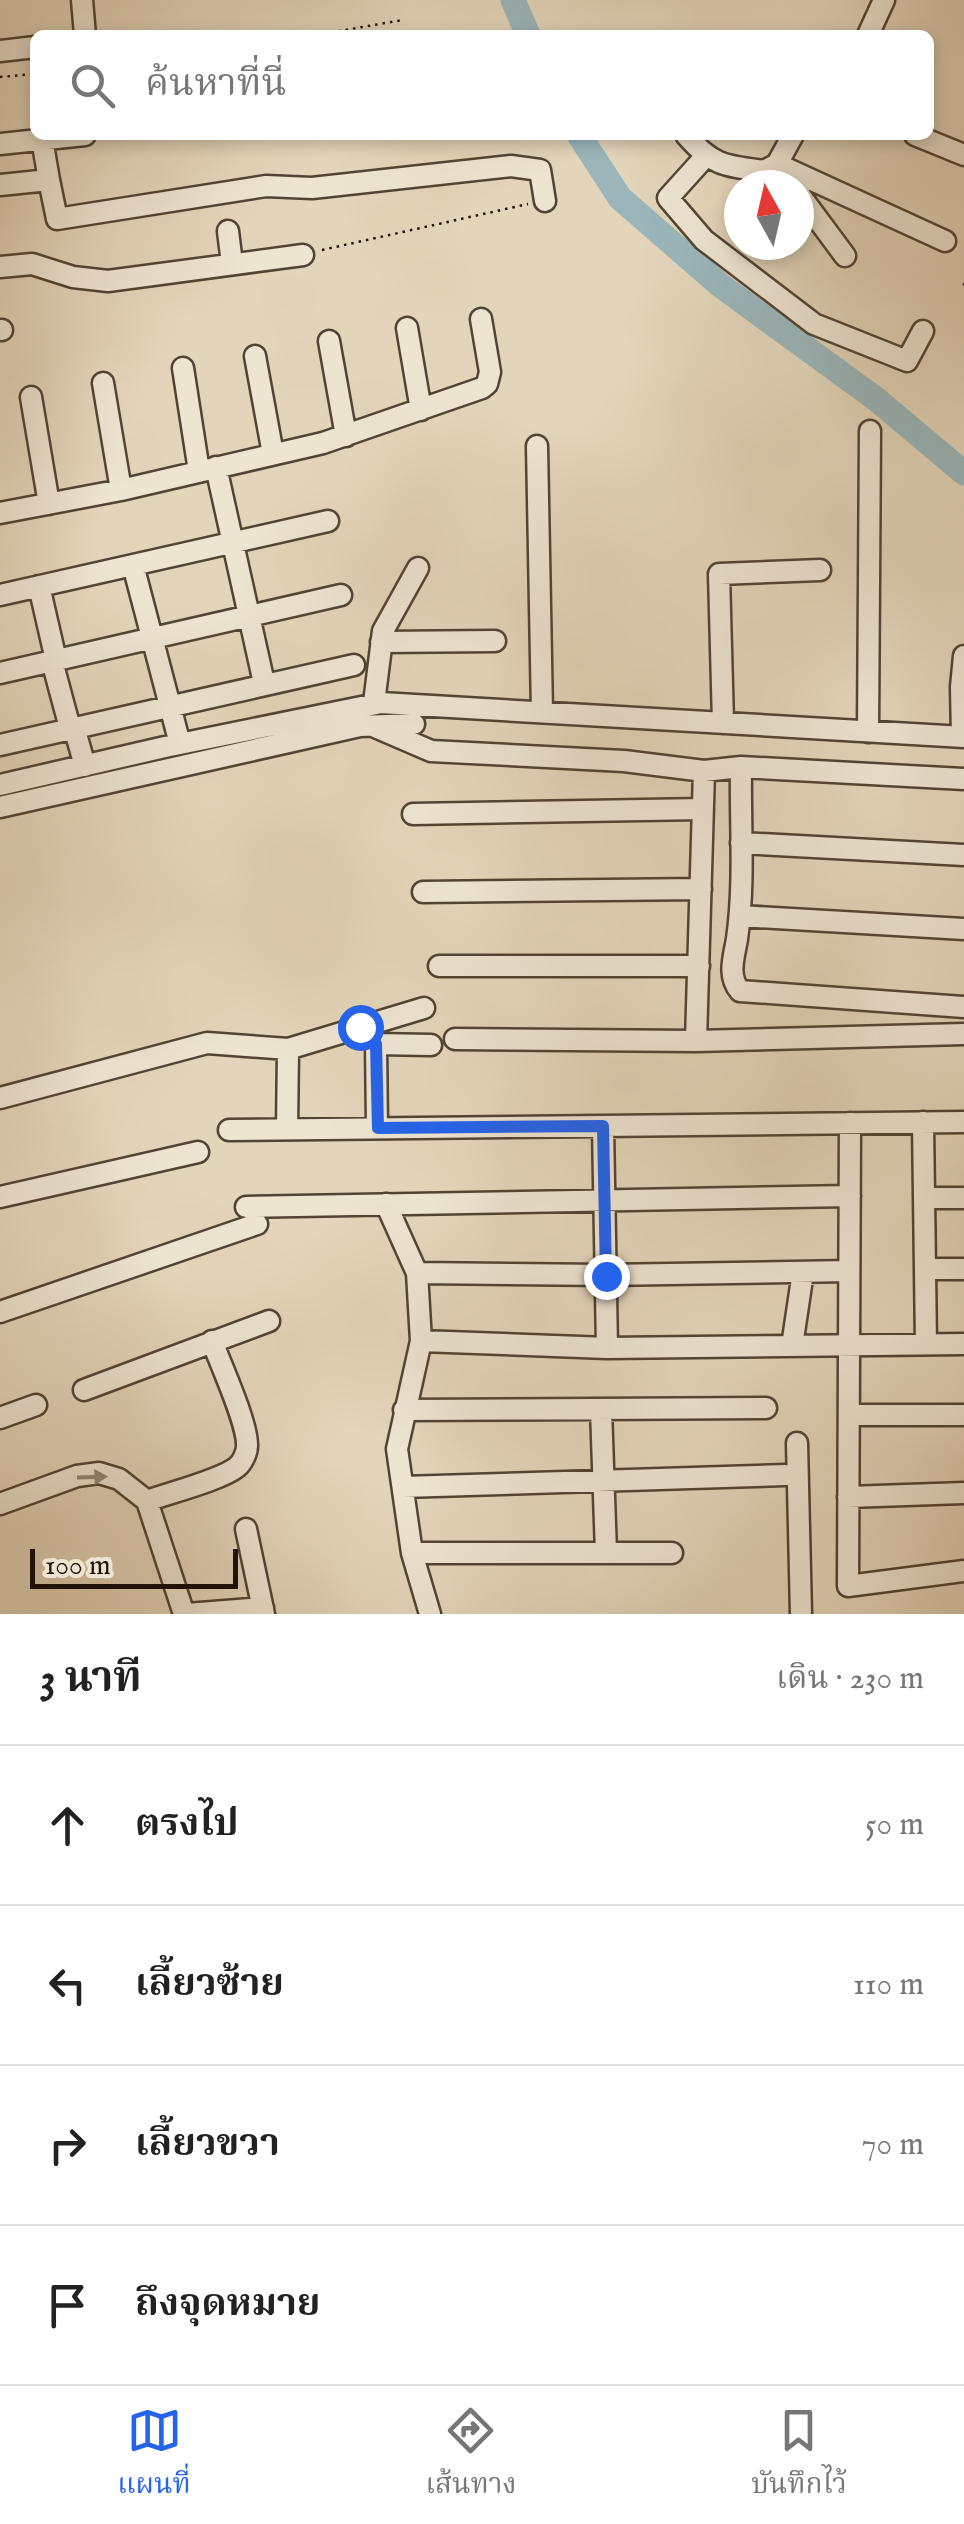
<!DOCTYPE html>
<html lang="th">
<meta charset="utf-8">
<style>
body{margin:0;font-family:"IM FELL English","Noto Serif Thai",serif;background:#f2f2f2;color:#222}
.compass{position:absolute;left:724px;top:170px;width:90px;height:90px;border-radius:50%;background:#fff;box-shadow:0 5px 15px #0003;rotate:352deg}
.scale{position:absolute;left:30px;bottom:25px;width:208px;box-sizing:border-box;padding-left:10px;border:5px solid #221308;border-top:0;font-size:28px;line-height:35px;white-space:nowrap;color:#221308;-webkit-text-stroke:8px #ede4d2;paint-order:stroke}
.stop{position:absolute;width:30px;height:30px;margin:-22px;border:8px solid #2563eb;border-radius:50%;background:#fff}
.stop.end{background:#2563eb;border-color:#fff;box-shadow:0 2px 10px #0008}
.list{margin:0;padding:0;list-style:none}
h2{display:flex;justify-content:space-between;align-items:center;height:130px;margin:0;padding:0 40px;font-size:42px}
h2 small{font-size:32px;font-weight:400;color:#767676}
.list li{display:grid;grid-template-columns:65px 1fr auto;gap:30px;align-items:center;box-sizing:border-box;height:160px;padding:0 40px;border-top:2px solid #e0e0e0}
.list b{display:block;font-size:38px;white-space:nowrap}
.list em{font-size:32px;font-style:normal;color:#767676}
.icon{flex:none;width:55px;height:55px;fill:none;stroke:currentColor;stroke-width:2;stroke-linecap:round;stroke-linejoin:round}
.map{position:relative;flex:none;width:964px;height:1614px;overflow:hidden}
.search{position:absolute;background:#fff;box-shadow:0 5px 15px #0003;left:30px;right:30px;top:30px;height:110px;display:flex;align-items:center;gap:25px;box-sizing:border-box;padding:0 35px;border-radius:15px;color:#767676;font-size:38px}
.sheet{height:770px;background:#fff}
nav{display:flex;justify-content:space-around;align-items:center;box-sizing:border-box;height:140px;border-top:2px solid #e0e0e0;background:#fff;font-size:28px;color:#767676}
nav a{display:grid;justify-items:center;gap:5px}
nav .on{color:#2563eb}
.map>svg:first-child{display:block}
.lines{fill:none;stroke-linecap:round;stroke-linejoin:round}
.river{stroke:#9ab6bb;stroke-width:25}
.minor-casing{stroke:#524434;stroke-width:25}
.path{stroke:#221308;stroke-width:2.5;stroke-dasharray:2.5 5;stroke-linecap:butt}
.minor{stroke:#ede4d2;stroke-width:20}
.oneway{fill:#928677}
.route{stroke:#2563eb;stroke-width:12}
</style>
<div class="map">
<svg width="964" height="1614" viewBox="0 0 964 1614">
<rect width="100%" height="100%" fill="#e3d5ba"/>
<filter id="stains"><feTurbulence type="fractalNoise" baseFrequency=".002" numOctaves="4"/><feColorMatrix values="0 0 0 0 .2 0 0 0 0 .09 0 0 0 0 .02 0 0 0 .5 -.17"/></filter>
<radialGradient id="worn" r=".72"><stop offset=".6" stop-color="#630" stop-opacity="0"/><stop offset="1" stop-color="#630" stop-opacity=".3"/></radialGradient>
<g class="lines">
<path class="river" d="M513 0 528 35
M579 135 620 198 720 285 876 399 964 473"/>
<g class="minor-casing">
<path id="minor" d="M82 0 85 35
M868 35 884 0
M0 51 35 47
M686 135C713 166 725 166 764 171L777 164 783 171
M793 135 777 164 945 241
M915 135 964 155
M0 144 85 135
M705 157 668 198 704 240 814 324 907 361 923 331
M49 180 57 219 266 186 312 188 511 166 540 170 545 201
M0 185 49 180 42 139
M799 194 845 256
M228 231 232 264
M0 267 32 264 73 277 108 281 303 255
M407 328 421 410
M0 330H2
M329 341 346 436
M255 356 273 454
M183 368 199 471
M103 383 121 490
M31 397 49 504
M537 446 542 712
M216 467 264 683
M0 513 121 490 323 443 482 388 487 384 490 372 481 319
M133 565 180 744
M39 586 56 660
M0 595 328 521
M381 642 495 641
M52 661 70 728
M0 673 341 595
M374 703 383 631 418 568
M723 723 719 574 820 570
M373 726 431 751 624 761 704 771 741 767 964 779
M74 727 85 766
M868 732 870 431
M962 737 961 687 964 656
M0 745 354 665
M741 767C740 825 745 882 737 939 734 957 727 976 740 991L964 1007
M0 785 165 747 381 703 964 737
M0 807 360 726 414 724
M413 814 703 809
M741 843 964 855
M423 892 701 889
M740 916 964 929
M439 966H699
M369 1036 376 1044 431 1045
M455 1039 696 1041 964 1034
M696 1041 704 771
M376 1044 377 1128
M0 1098 207 1043 288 1049 424 1008
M923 1122 926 1344
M850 1123 848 1586 964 1571
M603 1126 607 1348 964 1344
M287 1129 288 1049
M229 1130 964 1122
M0 1197 198 1152
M924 1198H964
M386 1204 417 1273 421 1341 397 1449 412 1553 430 1614
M246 1207 850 1196
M925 1269H964
M417 1273 606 1275 849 1271
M0 1312 257 1224
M421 1341 607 1348
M792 1346 803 1272
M84 1390 269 1321
M601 1409 606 1553
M404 1410 766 1408
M849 1415H964
M0 1418 36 1405
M797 1443 801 1614
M403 1487 785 1475
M848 1497 964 1493
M147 1501C169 1493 221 1480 237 1467 242 1463 247 1453 247 1446 248 1424 221 1365 212 1341
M0 1504 77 1476 99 1473 119 1479 147 1501 184 1614
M246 1529 264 1614
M412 1553H672
M187 1614 263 1608"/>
</g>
<path class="path" d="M316 35 403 20
M0 77 35 74
M322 250 528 204
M964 283V288"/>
<use href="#minor" class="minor"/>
</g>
<defs><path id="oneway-solid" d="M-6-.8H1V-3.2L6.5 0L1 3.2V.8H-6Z" transform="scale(2.5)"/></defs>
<use class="oneway" href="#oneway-solid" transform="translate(92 1477) rotate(-2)"/>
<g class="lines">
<path class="route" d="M360 1027 376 1044 378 1128 603 1126 606 1276"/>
</g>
<rect width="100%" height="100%" filter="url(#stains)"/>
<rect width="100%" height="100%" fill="url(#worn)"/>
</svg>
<svg class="compass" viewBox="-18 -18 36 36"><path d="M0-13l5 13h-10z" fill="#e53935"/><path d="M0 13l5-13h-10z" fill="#767676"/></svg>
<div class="scale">100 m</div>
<div class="stop" style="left:360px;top:1027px"></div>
<div class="stop end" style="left:606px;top:1276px"></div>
<div class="search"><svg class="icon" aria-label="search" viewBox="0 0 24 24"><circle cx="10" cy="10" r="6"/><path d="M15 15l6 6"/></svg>ค้นหาที่นี่</div>
</div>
<section class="sheet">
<h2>3 นาที<small>เดิน · 230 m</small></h2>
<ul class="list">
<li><svg class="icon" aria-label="ahead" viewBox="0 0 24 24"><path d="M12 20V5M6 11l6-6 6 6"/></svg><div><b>ตรงไป</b></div><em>50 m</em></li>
<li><svg class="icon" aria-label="left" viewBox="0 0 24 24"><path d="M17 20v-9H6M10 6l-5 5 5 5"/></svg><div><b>เลี้ยวซ้าย</b></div><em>110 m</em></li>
<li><svg class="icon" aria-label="right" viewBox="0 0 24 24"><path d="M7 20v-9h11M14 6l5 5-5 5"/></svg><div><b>เลี้ยวขวา</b></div><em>70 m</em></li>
<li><svg class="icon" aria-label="arrive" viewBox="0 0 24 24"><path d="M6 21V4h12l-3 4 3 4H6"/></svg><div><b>ถึงจุดหมาย</b></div></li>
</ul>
</section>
<nav>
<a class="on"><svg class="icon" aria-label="map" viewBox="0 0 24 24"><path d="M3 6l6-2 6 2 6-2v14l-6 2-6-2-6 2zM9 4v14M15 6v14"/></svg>แผนที่</a>
<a><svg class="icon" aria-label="directions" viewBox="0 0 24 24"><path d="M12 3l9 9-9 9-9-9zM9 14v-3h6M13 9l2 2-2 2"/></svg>เส้นทาง</a>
<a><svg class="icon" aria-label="saved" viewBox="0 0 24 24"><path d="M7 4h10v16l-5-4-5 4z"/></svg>บันทึกไว้</a>
</nav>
